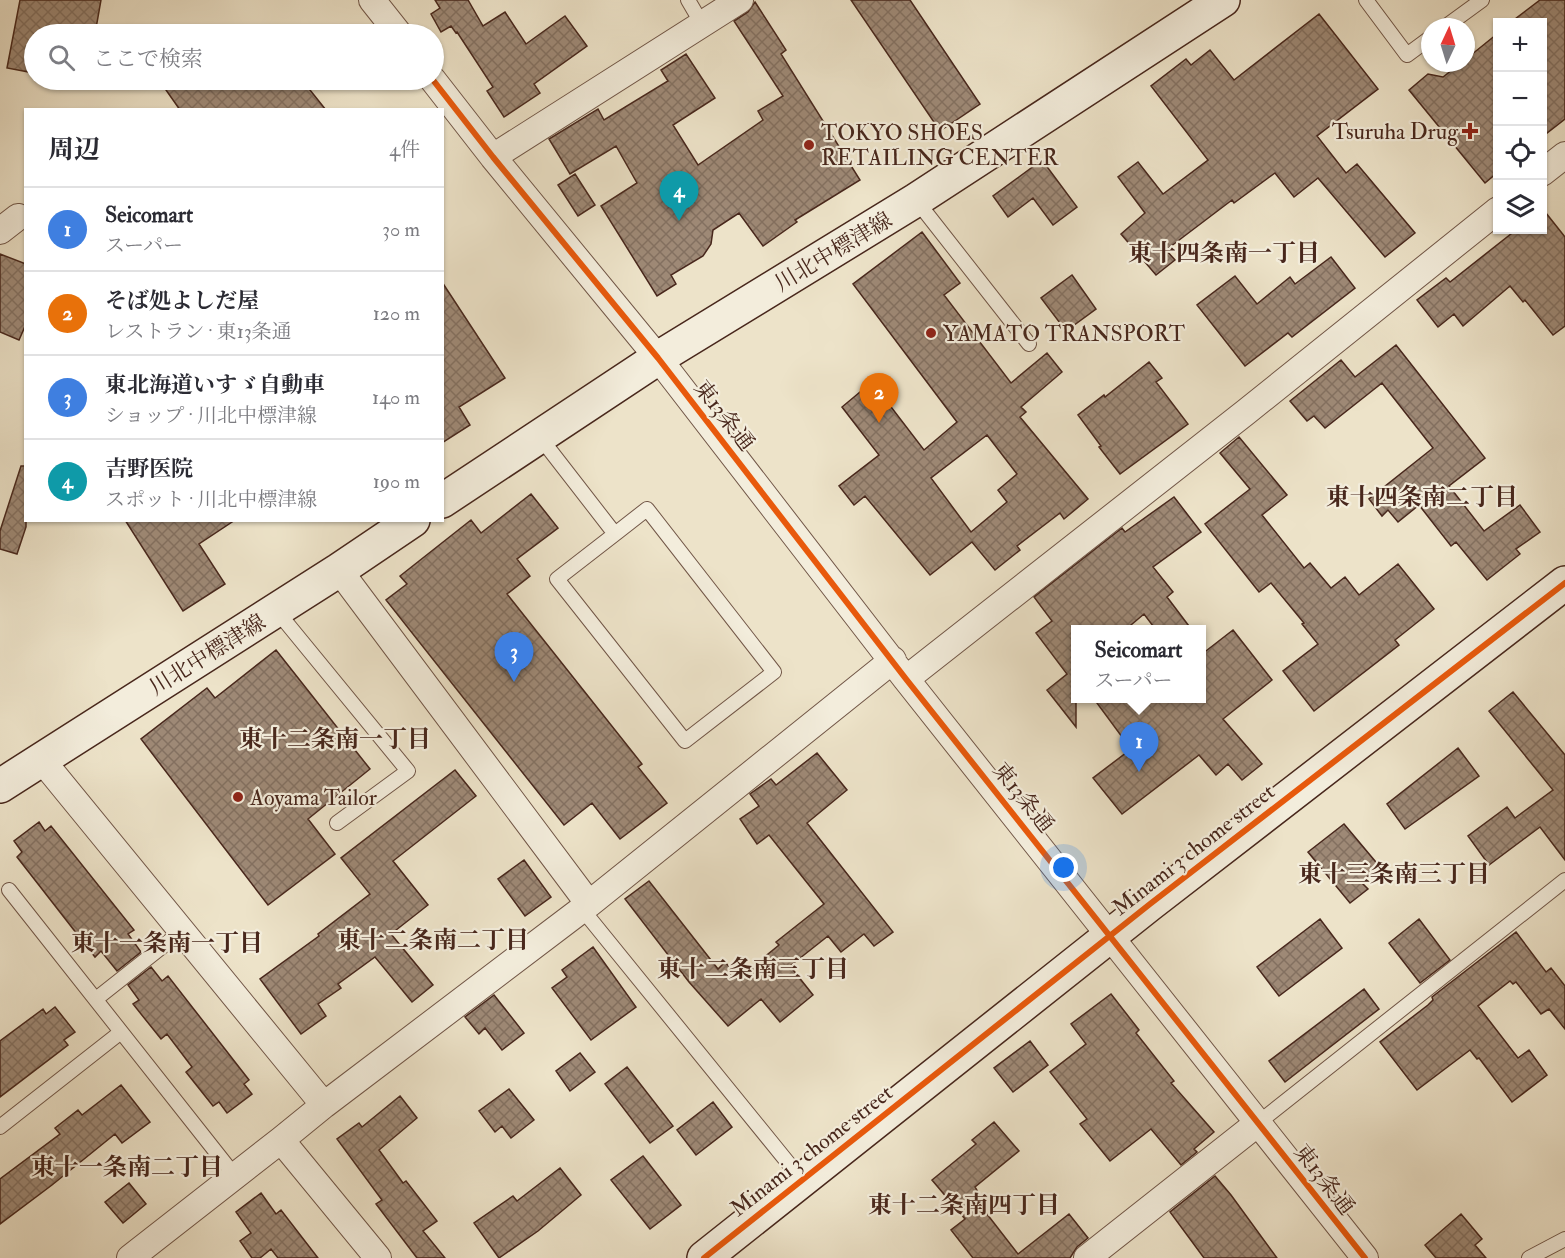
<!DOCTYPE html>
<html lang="ja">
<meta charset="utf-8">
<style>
body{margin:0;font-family:"IM FELL Double Pica","Noto Serif JP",serif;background:#f2f2f3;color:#2b2b33}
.controls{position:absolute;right:18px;top:18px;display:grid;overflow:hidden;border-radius:0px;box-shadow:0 2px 4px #0004}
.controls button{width:54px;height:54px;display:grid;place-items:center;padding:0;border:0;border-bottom:2px solid #e1e1e2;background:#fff;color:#2b2b33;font:30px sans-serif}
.compass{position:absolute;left:1421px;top:18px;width:54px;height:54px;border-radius:50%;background:#fff;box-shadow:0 2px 4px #0004;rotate:4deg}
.you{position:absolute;left:1064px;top:868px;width:21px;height:21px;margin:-15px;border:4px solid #fff;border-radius:50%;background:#1a73e8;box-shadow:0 0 0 9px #1a73e833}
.badge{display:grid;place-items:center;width:39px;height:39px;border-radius:50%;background:#8f2418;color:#fff;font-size:20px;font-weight:700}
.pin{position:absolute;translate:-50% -50px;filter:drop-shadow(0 2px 3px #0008)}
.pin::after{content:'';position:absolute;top:32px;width:21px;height:18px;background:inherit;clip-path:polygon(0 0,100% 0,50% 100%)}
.popup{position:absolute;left:1071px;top:625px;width:135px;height:78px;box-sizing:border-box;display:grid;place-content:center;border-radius:0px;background:#fff;filter:drop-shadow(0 2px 4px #0005);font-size:20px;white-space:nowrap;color:#7c7c81}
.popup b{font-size:22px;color:#2b2b33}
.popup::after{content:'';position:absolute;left:50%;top:100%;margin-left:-12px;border:12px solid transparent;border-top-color:#fff}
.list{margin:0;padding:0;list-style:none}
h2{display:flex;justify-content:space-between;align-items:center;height:78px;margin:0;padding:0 24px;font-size:26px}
h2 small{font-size:20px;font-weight:400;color:#7c7c81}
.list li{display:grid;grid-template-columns:39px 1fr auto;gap:18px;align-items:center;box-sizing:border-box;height:84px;padding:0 24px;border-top:2px solid #e1e1e2}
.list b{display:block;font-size:22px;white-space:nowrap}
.list p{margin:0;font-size:20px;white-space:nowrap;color:#7c7c81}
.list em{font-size:20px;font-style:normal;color:#7c7c81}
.icon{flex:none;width:33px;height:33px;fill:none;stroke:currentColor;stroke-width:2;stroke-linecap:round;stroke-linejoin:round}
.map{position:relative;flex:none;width:1565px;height:1258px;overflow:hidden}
.search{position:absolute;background:#fff;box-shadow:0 2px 4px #0004;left:24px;top:24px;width:420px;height:66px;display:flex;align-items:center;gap:15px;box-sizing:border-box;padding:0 21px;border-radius:33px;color:#7c7c81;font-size:22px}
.panel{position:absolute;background:#fff;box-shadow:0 2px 4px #0004;left:24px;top:108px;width:420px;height:414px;border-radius:0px}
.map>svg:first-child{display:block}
.building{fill:url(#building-cross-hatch);stroke:#48271c;stroke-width:1.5;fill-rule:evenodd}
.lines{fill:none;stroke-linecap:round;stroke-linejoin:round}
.lane-casing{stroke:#715647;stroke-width:16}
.street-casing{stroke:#715647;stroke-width:28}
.secondary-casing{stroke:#48271c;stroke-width:36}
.lane{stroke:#f3eddc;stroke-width:14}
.street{stroke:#f3eddc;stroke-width:26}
.secondary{stroke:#f3eddc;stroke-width:33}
.cycleway-casing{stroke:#f3eddc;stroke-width:10}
.cycleway{stroke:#e8590c;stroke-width:6}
.poi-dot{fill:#8f2418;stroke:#f3eddc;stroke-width:2}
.labels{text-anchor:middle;stroke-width:4.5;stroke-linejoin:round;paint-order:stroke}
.poi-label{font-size:22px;fill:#48271c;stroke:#f3eddc;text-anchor:start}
.street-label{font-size:22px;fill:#48271c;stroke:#f3eddc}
.neighbourhood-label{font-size:24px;font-weight:bold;fill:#48271c;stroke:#f3eddc}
</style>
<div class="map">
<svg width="1565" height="1258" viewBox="0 0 1565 1258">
<defs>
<pattern id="building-cross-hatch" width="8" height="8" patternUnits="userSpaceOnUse" patternTransform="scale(1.5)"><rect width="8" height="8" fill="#9e8976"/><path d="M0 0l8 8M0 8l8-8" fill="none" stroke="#837060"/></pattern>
</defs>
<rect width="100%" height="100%" fill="#ede3c9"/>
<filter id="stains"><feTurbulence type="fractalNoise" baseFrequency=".00333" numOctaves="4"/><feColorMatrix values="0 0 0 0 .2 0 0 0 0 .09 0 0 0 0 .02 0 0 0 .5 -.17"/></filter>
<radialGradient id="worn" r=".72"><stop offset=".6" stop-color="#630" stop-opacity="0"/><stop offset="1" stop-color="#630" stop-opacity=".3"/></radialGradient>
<path class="building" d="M20 0H101L95 34H34V73L7 68Z
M435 0H468L483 26 505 12 526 44 565 16 587 46 534 84 540 93 504 117 487 91 493 87 457 32 456 33 451 26 441 32 431 14 440 8Z
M851 0H910L980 104 940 131Z
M1540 0H1565V119L1542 137V22H1511Z
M755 2 786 50 781 54 860 180 795 220 797 222 763 246 739 213 713 230 711 244 703 256 671 275 676 284 657 296 601 206 637 183 616 146 570 174 549 139 598 109 604 120 668 81 661 70 686 54 715 98 673 125 698 165 763 120 758 111 783 96 734 21 748 12Z
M1319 14 1378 89 1317 136 1346 173 1357 164 1415 233 1385 257 1318 178 1294 197 1275 173 1234 203 1232 200 1166 250 1175 260 1156 275 1121 234 1145 213 1118 177 1138 162 1163 194 1208 160 1151 86 1186 59 1191 65 1210 50 1234 80Z
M1497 34V173L1485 183 1409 90 1428 74 1443 77 1461 63H1466V59Z
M159 80H302L326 110H180Z
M1042 160 1077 207 1053 225 1033 198 1008 217 993 196Z
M575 174 595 205 578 216 558 185Z
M1542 208 1565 237V326L1553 335 1525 300 1523 302 1510 286 1463 326 1454 314 1438 327 1417 300 1446 278 1450 282 1516 230H1542Z
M922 232 960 283 944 295 1011 383 1047 353 1062 372 1021 407 1026 412 1020 417 1088 499 1064 519 1060 513 1017 546 1020 550 995 570 972 542 930 575 865 496 854 505 839 486 879 455 842 407 872 382 924 450 957 422 853 284ZM987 435 1017 474 998 490 1007 502 971 532 931 478Z
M0 254 26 264V324L19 340 0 332Z
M1331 257 1355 288 1292 337 1288 333 1245 366 1197 305 1235 276 1257 304 1290 277 1295 284Z
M1072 275 1096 309 1066 331 1041 298Z
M442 282 505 378 459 407 470 425 442 443Z
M1396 345 1485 458 1449 486 1484 531 1520 505 1540 532 1516 549 1520 554 1487 580 1456 542 1451 546 1419 505 1398 522 1388 510 1382 516 1369 499 1433 448 1382 383 1325 428 1314 416 1307 421 1290 401 1341 360 1355 377Z
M1149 362 1162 378 1156 382 1188 424 1120 474 1099 447 1101 446 1078 415 1104 395 1105 397Z
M1239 437 1287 495 1262 515 1304 568 1310 563 1331 588 1345 577 1359 595 1398 564 1434 609 1395 640 1399 645 1314 711 1283 671 1318 644 1302 624 1304 623 1271 583 1259 592 1205 524 1250 489 1220 453Z
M21 466H26V527L17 554 0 549V531Z
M531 494 558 528 517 559 530 576 507 594 642 764 638 767 667 803 620 839 592 803 564 825 386 600 407 584 400 576 471 520 481 533Z
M1174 497 1201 532 1153 567 1173 592 1167 597 1192 630H1156L1144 614 1125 630H1076V727L1047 690 1067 674 1036 633 1052 621 1034 597 1122 528 1125 532Z
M125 520H235L199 544 225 584 183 611Z
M1233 630 1272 680 1223 719 1262 764 1242 780 1228 764 1216 775 1199 755 1122 814 1093 778 1131 749 1094 699H1202V654Z
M276 650 370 769 308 819 335 854 268 905 141 739 207 688 215 698Z
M1513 692 1565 755V860L1540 827 1489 865 1468 836 1507 807 1515 818 1553 790 1489 711Z
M1458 748 1479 776 1405 829 1387 804Z
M817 753 847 790 807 823 893 932 874 946 864 934 841 952 828 936 790 966 813 995 780 1022 761 999 728 1026 689 982 625 899 649 881 718 969 725 962 739 978 779 945 776 942 824 904 769 835 757 844 740 819 759 806 750 794 771 779 776 785Z
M455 770 476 796 393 861 428 905 391 934 433 985 412 1002 375 957 338 984 341 988 318 1004 326 1016 301 1034 260 979 319 936 318 934 370 894 341 858Z
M39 822 45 831 51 826 134 930 128 934 141 952 117 971 101 951 95 957 17 857 22 852 14 841Z
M1344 824 1380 867 1361 882 1368 889 1350 903 1308 852Z
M524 860 551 897 525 916 498 879Z
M1320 919 1342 948 1279 996 1257 967Z
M1419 919 1450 960 1420 983 1389 943Z
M1516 932 1546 972 1551 968 1565 986V1029L1549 1009 1541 1014 1516 982 1513 984 1510 981 1478 1006 1518 1058 1529 1050 1547 1075 1512 1102 1479 1058 1477 1059 1470 1050 1417 1090 1380 1042 1428 1005 1433 1000 1432 997Z
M593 947 636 1007 591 1040 552 988 567 977 562 970Z
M151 967 162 981 168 976 249 1080 244 1084 252 1094 227 1113 219 1102 213 1106 186 1072 192 1067 167 1034 161 1039 133 1004 139 1000 128 985Z
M1364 989 1379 1009 1285 1082 1269 1061Z
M1111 994 1139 1030 1136 1033 1174 1081 1171 1083 1214 1132 1194 1149 1197 1152 1181 1165 1151 1129 1110 1161 1080 1124 1087 1119 1050 1072 1086 1044 1071 1024Z
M494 995 524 1033 502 1050 485 1028 479 1034 465 1017Z
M55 1007 75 1032 64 1040 68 1045 0 1097V1041L43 1009 46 1014Z
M1030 1041 1048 1065 1013 1092 994 1068Z
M580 1053 595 1072 570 1091 556 1071Z
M627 1067 673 1126 650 1143 605 1084Z
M121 1085 150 1122 122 1143 115 1134 52 1185 0 1224V1179L60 1134 55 1128 78 1110 82 1115Z
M509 1089 534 1120 511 1138 502 1126 495 1132 479 1111Z
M400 1096 417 1118 379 1150 403 1183 406 1181 437 1221 423 1231 445 1258H417L376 1204 382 1200 337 1139 359 1123 362 1127Z
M713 1102 732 1127 696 1155 677 1130Z
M994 1122 1019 1151 975 1187 978 1192 973 1196 1018 1254 1069 1214 1088 1238 1077 1247 1070 1258H973L951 1230 965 1219 932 1180 976 1144 972 1140Z
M643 1156 681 1205 650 1229 611 1180Z
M560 1168 581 1195 538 1231 499 1258 474 1223 513 1196 517 1201Z
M1215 1176 1231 1195 1277 1258H1204L1170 1212Z
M129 1183 146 1204 123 1223 105 1202Z
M261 1193 276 1214 281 1210 318 1258H278L271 1249 260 1258H252L240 1241 251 1233 236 1212Z
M1461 1214 1482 1239 1475 1245 1486 1258H1436L1425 1245Z"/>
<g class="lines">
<g class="lane-casing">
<path id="lane" d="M688 0 702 24
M1366 0 1407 55 1430 38
M1445 27 1482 0
M916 200 1029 344
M539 436 615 534 557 579 685 741 774 672 647 509 615 534
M276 610 408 771 337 823
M9 890 235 1176
M582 909 802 1180
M96 999 182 931
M1258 1123 1565 880
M0 1127 121 1032
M1529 1258 1565 1239"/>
</g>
<g class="street-casing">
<path id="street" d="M372 0 399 34
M433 80 493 157 658 358 906 679 1365 1258
M493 157 740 0
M1542 173 1565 155
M0 231 18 217
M339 570 589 904
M906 679 1246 412 1498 210
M41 759 324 1105
M281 1140 378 1258
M130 1258 281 1140 324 1105 589 904 893 660
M1087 1258 1258 1123"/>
</g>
<g class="secondary-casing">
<path id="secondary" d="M442 501 658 358 916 200 1223 0
M0 786 339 570 413 520
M704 1258 1150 904 1565 583"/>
</g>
<use href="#lane" class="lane"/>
<use href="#street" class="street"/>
<use href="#secondary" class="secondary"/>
<g class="cycleway-casing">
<path id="cycleway" d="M433 80 493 157 658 358 906 679 1365 1258
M704 1258 1150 904 1565 583"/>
</g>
<use href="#cycleway" class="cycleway"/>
</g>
<g class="poi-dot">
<path d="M1467 122h6v6h6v6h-6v6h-6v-6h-6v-6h6z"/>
<circle cx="809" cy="145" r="6"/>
<circle cx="931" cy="333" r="6"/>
<circle cx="238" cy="797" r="6"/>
</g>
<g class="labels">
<g class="poi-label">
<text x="1458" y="139" text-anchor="end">Tsuruha Drug</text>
<text x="821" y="140">TOKYO SHOES<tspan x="821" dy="25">RETAILING CENTER</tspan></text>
<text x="943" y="341">YAMATO TRANSPORT</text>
<text x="250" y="805">Aoyama Tailor</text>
</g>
<g class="street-label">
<text transform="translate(833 251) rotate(-31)" y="8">川北中標津線</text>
<text transform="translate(725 415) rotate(52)" y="8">東13条通</text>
<text transform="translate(207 654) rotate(-32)" y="8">川北中標津線</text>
<text transform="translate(1024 797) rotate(51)" y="8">東13条通</text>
<text transform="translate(1193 849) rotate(-38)" y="8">Minami 3 chome street</text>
<text transform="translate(811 1150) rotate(-38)" y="8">Minami 3 chome street</text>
<text transform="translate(1325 1179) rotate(52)" y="8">東13条通</text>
</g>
<g class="neighbourhood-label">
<text x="1224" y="261">東十四条南一丁目</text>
<text x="1422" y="505">東十四条南二丁目</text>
<text x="335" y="747">東十二条南一丁目</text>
<text x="1394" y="882">東十三条南三丁目</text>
<text x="433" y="948">東十二条南二丁目</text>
<text x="167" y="951">東十一条南一丁目</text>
<text x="753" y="977">東十二条南三丁目</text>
<text x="127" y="1175">東十一条南二丁目</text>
<text x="964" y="1213">東十二条南四丁目</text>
</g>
</g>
<rect width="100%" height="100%" filter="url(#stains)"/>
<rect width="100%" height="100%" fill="url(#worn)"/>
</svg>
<div class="controls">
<button>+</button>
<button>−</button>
<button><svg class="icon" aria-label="locate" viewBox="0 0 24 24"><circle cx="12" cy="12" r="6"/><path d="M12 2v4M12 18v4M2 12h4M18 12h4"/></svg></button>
<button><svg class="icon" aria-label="layers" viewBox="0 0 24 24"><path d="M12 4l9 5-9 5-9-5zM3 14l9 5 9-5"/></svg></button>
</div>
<svg class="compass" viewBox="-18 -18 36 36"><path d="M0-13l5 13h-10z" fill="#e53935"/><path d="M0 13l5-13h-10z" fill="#7c7c81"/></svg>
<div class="you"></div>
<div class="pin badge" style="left:1139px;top:772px;background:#3f7fe0">1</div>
<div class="popup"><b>Seicomart</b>スーパー</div>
<div class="pin badge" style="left:879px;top:423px;background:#e8710a">2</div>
<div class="pin badge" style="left:514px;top:682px;background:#3f7fe0">3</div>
<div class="pin badge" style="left:679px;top:221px;background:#0f9aa8">4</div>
<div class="search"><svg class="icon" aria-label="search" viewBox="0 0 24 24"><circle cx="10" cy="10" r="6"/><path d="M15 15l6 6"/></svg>ここで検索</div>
<section class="panel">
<h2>周辺<small>4件</small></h2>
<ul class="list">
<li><span class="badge" style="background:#3f7fe0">1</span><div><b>Seicomart</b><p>スーパー</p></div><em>30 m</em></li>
<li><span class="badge" style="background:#e8710a">2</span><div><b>そば処よしだ屋</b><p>レストラン · 東13条通</p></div><em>120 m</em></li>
<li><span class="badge" style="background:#3f7fe0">3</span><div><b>東北海道いすゞ自動車</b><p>ショップ · 川北中標津線</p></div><em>140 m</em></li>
<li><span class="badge" style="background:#0f9aa8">4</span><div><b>吉野医院</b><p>スポット · 川北中標津線</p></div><em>190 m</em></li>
</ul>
</section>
</div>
